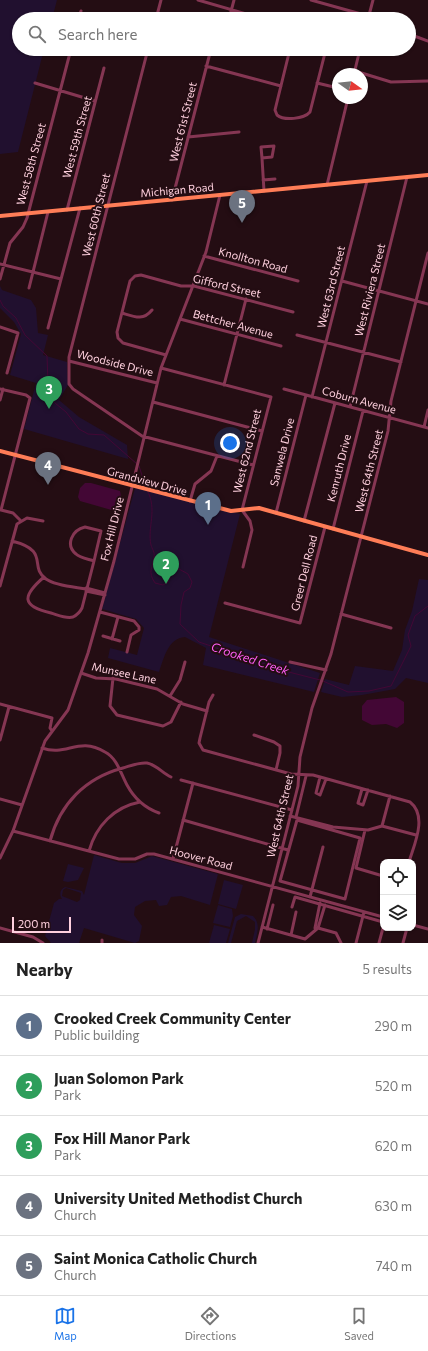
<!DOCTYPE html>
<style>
body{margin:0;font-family:Commissioner,sans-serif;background:#f6f6f6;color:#222}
.controls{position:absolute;right:12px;bottom:12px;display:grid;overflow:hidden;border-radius:8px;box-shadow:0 1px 3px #0004}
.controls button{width:36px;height:36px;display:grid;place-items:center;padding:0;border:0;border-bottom:1px solid #e0e0e0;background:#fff;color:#222;font:20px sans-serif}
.compass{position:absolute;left:332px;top:68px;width:36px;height:36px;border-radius:50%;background:#fff;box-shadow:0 1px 3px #0004;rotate:105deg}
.scale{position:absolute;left:12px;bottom:10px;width:59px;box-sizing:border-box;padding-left:4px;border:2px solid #ffd0de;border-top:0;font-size:11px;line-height:14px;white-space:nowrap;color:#ffd0de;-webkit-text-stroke:3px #240d13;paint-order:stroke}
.you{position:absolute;left:230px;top:443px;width:14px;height:14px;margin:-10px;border:3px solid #fff;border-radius:50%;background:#1a73e8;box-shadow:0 0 0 6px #1a73e833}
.badge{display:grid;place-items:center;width:26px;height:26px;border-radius:50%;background:#1a73e8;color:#fff;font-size:13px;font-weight:700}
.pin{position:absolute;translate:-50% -33px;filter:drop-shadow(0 1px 2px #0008)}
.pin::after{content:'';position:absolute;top:21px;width:14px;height:12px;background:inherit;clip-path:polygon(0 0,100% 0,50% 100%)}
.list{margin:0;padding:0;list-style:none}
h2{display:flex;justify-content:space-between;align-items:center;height:52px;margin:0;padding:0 16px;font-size:17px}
h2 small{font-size:13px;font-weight:400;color:#767676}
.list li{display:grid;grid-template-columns:26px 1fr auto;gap:12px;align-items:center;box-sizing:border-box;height:60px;padding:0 16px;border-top:1px solid #e0e0e0}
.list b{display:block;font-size:15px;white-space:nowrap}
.list p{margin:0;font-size:13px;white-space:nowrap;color:#767676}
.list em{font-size:13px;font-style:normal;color:#767676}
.icon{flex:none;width:22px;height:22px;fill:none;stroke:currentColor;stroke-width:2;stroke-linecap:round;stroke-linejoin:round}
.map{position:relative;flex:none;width:428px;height:943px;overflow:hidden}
.search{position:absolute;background:#fff;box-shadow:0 1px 3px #0004;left:12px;right:12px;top:12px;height:44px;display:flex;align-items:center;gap:10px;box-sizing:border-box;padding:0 14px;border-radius:22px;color:#767676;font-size:15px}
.sheet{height:352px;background:#fff}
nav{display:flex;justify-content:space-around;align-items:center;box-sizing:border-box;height:56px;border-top:1px solid #e0e0e0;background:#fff;font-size:11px;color:#767676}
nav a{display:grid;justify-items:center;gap:2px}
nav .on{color:#1a73e8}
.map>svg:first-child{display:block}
.green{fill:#21102f;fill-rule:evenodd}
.water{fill:#430735}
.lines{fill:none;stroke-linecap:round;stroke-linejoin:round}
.stream{stroke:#430735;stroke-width:1}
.minor{stroke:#853653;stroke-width:3}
.major{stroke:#ff7d57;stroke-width:4}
.labels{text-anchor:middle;stroke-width:4;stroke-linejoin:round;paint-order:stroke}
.street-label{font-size:11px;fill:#ffd0de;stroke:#240d13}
.water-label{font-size:12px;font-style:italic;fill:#ff5ef5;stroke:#240d13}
</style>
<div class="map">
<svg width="428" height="943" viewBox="0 0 428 943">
<rect width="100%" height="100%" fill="#240d13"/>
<path class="green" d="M0 0H57L52 19H19V49H44L18 152 0 154Z
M0 286 2 290 31 300 36 308 38 333 48 335 43 355 67 362 68 385 59 400 79 417 127 445 128 459 24 429 36 383 10 375 21 334 14 322 0 308Z
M135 488 240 514 209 637 320 673 314 692 203 665 206 648 185 637C168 638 164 658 159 672L108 658 110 648 137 655 144 628 136 619 102 609Z
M419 579 428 580V683L406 678 395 689 362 695 342 697 321 692 325 679 349 685 355 666 393 671 402 650 405 630 412 611Z
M94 855 122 863H135L152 856 218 874 210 905 181 896 171 897 167 905 159 906 156 900 145 901 135 907 134 915 142 926 139 941 135 943 84 928 79 943H51L45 936 54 903 59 899H62C59 895 60 889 65 887L82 891 84 895ZM66 888 81 893 80 900 77 902 62 896 63 890Z
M68 864 84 868 78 880 68 882 63 881Z
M224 880 243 885 236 909 218 904Z
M218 905 232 909 233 916 230 927 213 923Z
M241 914 253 916C261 924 257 933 255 943H252L255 929V922L246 916 237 921 231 943H228L235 917Z
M214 925 230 929 226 943H209Z"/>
<path class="water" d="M85 483H91L120 491C122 499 121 507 115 511L80 501 78 497 80 488Z
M396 697 404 702V723L397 728 386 724 372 725 362 720V706L367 700Z"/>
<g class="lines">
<path class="stream" d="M0 300 3 306 16 318 25 335 47 356 48 383 50 394 55 403 66 412 79 429 88 434 104 435 137 464
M139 466 146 488
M147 490C158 510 147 527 151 545 152 549 155 552 154 557 153 568 147 571 155 583L163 585 168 582 172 572 179 569 188 574 192 582 190 588 184 592 181 605 180 624 199 642 214 647 238 658 245 657 281 670 320 680
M323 681 348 692 369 691 391 686 411 646 408 635 415 616 428 606"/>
<path class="minor" d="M198 0 264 19
M311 0 379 19
M78 19 81 11
M156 19 161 0
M229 19 234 0
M368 19 373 0
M409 34 428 41
M148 49 69 357V384L73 389 142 436 253 465
M290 49 275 110 277 115C284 121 304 119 310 112L326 49
M206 66 281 86
M355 71 391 82 428 81
M354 74 360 49
M35 83 95 101
M317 83 338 88
M188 137 239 132
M274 146 272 157 262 158 261 147Z
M262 158 264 191
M263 180 275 179
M327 185 348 98
M172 200 211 49
M67 210 104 68
M204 256 298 281
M0 264 61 279
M0 279 10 243 23 227 27 218 71 49
M342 281 428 304
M29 288 48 212
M122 313C135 317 143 321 152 310
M180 319 281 346
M0 327 18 333 7 373
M48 328 80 208
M297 335 401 362
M166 355 123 343 118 338 117 332 130 281 135 276 141 275 181 286H194L293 312
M69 361 157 383
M161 368 271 397 242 510 250 521 252 530 243 567
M224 385 246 299
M0 389 26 395 30 398 1 510 13 513 20 520
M284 389 428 428
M312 397 367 181
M0 400 3 389
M153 402 262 431
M350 407 407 177
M424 427 428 410
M190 501 195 484 211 471 217 456
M276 513 306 395
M304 521 335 403
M85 527 101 531 94 561C88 559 80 558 76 554 65 545 72 530 85 527Z
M333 529 363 411
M12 541C51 551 28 566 46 579 56 586 75 587 86 589
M44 577C22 596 21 606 51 613 58 615 66 619 73 617 77 615 80 612 82 608L94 561
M0 586 17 524 27 518 43 521
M86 588 105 593
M86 591 105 595
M225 603 300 623 325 527
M100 612 134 621 139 627V630L131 635 127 652
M341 614 391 628
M103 636 120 641
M112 639 118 617
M290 662 326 670
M81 673 96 678 116 679 157 689 183 704 207 711
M113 678 110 706 117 715 163 726 171 722 181 702
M213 695 209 702 200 738 199 743 203 750 291 774 313 775 410 802C428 816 414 845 409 862
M170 696 180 680 185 662
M0 704 52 718 50 728 52 731
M254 735 274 742 280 746V753L276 770
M0 740 9 707
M42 748C67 757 78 736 105 752 117 758 121 774 127 785 134 798 145 808 159 813
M320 777 316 793 320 795 326 779
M181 780 292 810
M362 789 358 803 363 805 368 790
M0 799 22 805
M290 816 333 827 368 830 382 826
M296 817 306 776
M183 820 288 850
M297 820 360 838 345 899 280 881Z
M382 826 416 835
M382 826 390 796
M365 830 356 868 383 876
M13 831 119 859H135L147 854H154L383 917
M50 841C60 804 85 778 123 768 130 766 139 762 147 763 157 765 162 773 171 777
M89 851C96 826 114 807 140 802
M0 858 13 831 45 741 68 710 88 653 114 561 161 368 206 252 220 195
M173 859 193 783
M310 897 323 847
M292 907 295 897 383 922
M413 925 428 929
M262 927 305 939 318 928 336 933 341 943
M0 928 33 937 43 943
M315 928 320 903
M318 928 325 905
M267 929 273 905
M291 935 296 912
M102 943V940
M258 943 298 786 300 757 312 708 331 654 388 431 391 401 428 253
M356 943 364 912
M379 943 383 928
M403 943 407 928"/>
<path class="major" d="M0 216 428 175
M0 451 231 511 259 508 428 555"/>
</g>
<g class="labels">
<g class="street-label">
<text transform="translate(183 122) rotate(-76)" y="4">West 61st Street</text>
<text transform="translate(77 137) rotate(-75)" y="4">West 59th Street</text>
<text transform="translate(31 164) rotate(-75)" y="4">West 58th Street</text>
<text transform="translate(177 190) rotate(-5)" y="4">Michigan Road</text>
<text transform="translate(96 215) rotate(-76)" y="4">West 60th Street</text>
<text transform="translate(253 260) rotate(15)" y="4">Knollton Road</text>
<text transform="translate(227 286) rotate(13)" y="4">Gifford Street</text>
<text transform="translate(331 287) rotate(-76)" y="4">West 63rd Street</text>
<text transform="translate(370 290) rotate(-76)" y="4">West Riviera Street</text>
<text transform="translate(233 324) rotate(15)" y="4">Bettcher Avenue</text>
<text transform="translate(115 363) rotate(14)" y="4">Woodside Drive</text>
<text transform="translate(359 400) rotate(15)" y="4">Coburn Avenue</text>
<text transform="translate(247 451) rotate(-76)" y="4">West 62nd Street</text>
<text transform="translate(282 452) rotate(-76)" y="4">Sanwela Drive</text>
<text transform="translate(339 468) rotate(-76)" y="4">Kenruth Drive</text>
<text transform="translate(369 471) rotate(-76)" y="4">West 64th Street</text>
<text transform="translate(147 481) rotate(15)" y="4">Grandview Drive</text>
<text transform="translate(112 529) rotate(-76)" y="4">Fox Hill Drive</text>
<text transform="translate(304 573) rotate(-76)" y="4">Greer Dell Road</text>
<text transform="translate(124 673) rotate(12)" y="4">Munsee Lane</text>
<text transform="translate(280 816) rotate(-77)" y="4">West 64th Street</text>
<text transform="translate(201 858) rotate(15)" y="4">Hoover Road</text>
</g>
<g class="water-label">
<text transform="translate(250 659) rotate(18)" y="4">Crooked Creek</text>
</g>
</g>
</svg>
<div class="controls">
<button><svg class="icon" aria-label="locate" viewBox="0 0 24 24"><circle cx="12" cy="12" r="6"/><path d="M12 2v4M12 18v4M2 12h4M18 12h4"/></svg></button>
<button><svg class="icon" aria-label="layers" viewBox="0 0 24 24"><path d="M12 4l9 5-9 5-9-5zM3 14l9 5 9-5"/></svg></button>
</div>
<svg class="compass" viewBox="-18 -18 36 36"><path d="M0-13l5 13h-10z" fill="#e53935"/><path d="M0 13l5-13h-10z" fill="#767676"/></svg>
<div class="scale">200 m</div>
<div class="you"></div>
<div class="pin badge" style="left:208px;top:525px;background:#5c6f8a">1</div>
<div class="pin badge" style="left:166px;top:584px;background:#2e9e5b">2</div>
<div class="pin badge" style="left:49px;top:409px;background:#2e9e5b">3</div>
<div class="pin badge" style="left:48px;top:485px;background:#6b7280">4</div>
<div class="pin badge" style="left:242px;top:223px;background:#6b7280">5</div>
<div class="search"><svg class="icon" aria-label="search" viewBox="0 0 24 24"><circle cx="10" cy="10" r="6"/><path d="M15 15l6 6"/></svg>Search here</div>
</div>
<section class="sheet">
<h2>Nearby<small>5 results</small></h2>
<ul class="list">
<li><span class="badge" style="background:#5c6f8a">1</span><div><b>Crooked Creek Community Center</b><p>Public building</p></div><em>290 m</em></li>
<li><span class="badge" style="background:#2e9e5b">2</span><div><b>Juan Solomon Park</b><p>Park</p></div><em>520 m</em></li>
<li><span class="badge" style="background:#2e9e5b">3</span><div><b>Fox Hill Manor Park</b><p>Park</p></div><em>620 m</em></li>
<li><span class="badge" style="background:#6b7280">4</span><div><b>University United Methodist Church</b><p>Church</p></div><em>630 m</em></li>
<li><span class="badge" style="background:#6b7280">5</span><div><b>Saint Monica Catholic Church</b><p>Church</p></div><em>740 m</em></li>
</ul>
</section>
<nav>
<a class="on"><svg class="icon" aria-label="map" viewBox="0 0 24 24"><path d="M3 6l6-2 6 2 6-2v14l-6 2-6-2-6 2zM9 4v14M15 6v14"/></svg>Map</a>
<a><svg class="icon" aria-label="directions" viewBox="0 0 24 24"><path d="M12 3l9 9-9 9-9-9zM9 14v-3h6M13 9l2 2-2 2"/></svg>Directions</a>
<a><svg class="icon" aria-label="saved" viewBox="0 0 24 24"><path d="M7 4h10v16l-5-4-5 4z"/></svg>Saved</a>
</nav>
